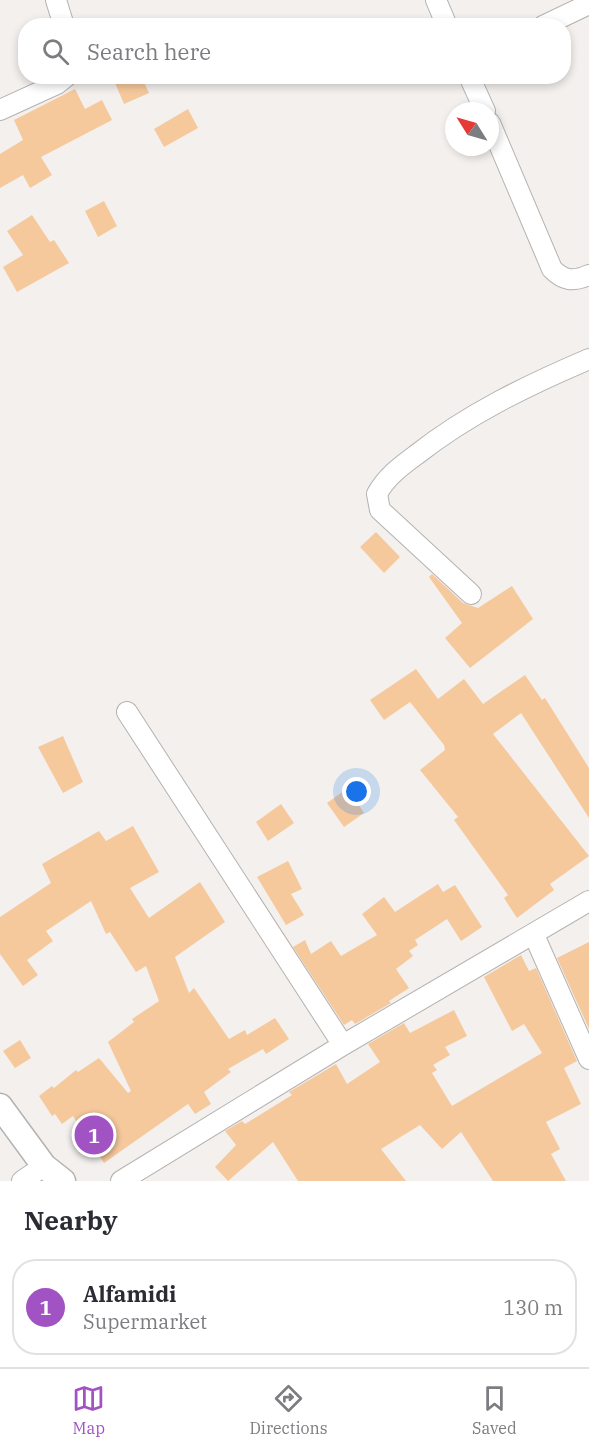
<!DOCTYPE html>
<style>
body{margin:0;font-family:"IBM Plex Serif",serif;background:#f2f2f3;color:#2b2b33}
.compass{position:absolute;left:445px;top:102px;width:54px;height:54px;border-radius:50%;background:#fff;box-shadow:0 3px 9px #0003;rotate:307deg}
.you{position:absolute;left:357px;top:792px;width:21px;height:21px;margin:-15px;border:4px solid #fff;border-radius:50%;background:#1a73e8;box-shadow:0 0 0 9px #1a73e833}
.badge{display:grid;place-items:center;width:39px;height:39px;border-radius:50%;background:#a152c3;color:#fff;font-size:20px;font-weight:700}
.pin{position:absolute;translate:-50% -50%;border:3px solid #fff;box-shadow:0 2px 6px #0006}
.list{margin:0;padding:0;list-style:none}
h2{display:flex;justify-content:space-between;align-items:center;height:78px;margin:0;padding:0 24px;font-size:26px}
h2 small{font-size:20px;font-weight:400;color:#7c7c81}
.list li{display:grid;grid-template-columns:39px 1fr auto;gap:18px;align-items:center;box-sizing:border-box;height:96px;margin:0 12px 12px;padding:0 12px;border:2px solid #e1e1e2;border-radius:24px}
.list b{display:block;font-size:22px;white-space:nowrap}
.list p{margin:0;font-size:20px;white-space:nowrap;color:#7c7c81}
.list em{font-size:20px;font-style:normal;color:#7c7c81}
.icon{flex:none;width:33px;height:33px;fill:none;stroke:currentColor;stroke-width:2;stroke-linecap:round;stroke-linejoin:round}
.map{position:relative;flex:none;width:589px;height:1181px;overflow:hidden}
.search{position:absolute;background:#fff;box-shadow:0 3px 9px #0003;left:18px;right:18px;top:18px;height:66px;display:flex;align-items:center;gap:15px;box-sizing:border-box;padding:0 21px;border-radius:24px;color:#7c7c81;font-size:22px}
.sheet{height:186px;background:#fff}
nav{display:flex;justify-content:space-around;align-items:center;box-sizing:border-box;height:84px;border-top:2px solid #e1e1e2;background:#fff;font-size:16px;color:#7c7c81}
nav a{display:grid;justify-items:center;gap:3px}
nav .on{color:#a152c3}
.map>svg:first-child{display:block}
.building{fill:#f6c99d}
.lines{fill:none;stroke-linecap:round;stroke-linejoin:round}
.minor-casing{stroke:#b4b2af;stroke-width:22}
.tertiary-casing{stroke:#b4b2af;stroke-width:27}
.minor{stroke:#fff;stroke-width:20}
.tertiary{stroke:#fff;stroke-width:24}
</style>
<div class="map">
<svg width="589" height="1181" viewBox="0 0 589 1181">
<rect width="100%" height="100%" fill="#f3f0ee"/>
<path class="building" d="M112 76H141L149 93 124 104Z
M75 89 85 109 102 100 112 120 41 157 52 175 30 188 23 175 0 188V154L23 140 14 120Z
M188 109 198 128 164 147 154 129Z
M104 201 117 226 98 237 85 211Z
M32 215 50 242 54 240 69 263 17 292 3 267 23 255 7 231Z
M376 532 400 557 384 573 360 547Z
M432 574 463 603 478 608 512 586 533 619 470 668 445 638 462 623 429 577Z
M416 669 438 699 464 679 483 704 525 675 542 700 545 698 589 768V818L521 713 493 734 589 856 550 884 554 890 517 918 504 898 508 895 454 820 458 817 420 770 445 750 444 745 410 702 384 720 370 700Z
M63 736 83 782 63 793 38 747Z
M348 788 364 813 344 827 327 803Z
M281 804 294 823 268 841 256 822Z
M133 826 159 872 130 888 149 918 200 882 225 922 175 957 189 993 194 988 229 1039 245 1030 247 1035 275 1018 289 1039 266 1054 263 1049 228 1069 231 1072 204 1092 211 1104 195 1114 188 1104 104 1163 73 1116 62 1124 55 1114 52 1116 39 1096 52 1086 54 1088 76 1070 78 1072 99 1058 128 1093 131 1091 108 1042 134 1022 132 1019 159 1001 146 966 136 972 110 932 106 934 91 901 46 931 53 941 27 960 38 975 23 986 0 954V917L51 883 42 864 99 831 106 841Z
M288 861 302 889 291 894 304 915 286 925 257 877Z
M438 884 443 892 455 885 482 927 461 941 447 919 415 940 418 945 409 951 413 956 396 969 409 988 389 1001 391 1003 355 1024 352 1020 344 1025 293 947 305 940 311 954 331 941 341 956 377 935 362 914 384 897 395 912Z
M589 942V1029L557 958Z
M521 955 529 971 536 968 577 1061 564 1068 581 1104 546 1122 560 1149 551 1154 566 1181H493L461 1132 442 1149 420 1125 381 1149 406 1181H298L273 1142 228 1181 215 1167 236 1145 225 1131 242 1121 245 1124 292 1095 289 1092 336 1064 347 1084 380 1062 368 1044 404 1023 410 1033 454 1010 467 1036 445 1047 450 1055 433 1065 437 1070 432 1073 452 1106 542 1053 524 1024 512 1031 484 977Z
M20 1040 31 1058 15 1068 3 1051Z"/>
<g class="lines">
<g class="minor-casing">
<path id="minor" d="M56 0 64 26
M436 0 447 26
M543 26 589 4
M469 76 485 111
M0 110 57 84 67 76
M490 123 552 269C564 281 573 282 589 275
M471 594 380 510 377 494C386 477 401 466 416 455 468 414 528 385 589 359
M127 712 343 1045
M534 935 589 1059
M22 1181 44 1166
M121 1181 343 1045 589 901"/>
</g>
<g class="tertiary-casing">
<path id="tertiary" d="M0 1106 44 1166 63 1181"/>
</g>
<use href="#minor" class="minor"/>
<use href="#tertiary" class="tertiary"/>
</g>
</svg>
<svg class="compass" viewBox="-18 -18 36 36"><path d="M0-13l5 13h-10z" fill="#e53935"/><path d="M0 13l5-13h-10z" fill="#7c7c81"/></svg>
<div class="you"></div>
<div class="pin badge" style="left:94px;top:1135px">1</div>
<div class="search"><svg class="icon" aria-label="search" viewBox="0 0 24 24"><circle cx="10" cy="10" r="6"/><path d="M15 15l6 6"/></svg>Search here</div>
</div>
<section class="sheet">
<h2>Nearby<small></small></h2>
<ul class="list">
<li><span class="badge">1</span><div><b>Alfamidi</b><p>Supermarket</p></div><em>130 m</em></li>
</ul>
</section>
<nav>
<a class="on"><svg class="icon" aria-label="map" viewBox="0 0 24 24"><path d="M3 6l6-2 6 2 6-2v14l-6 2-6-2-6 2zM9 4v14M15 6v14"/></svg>Map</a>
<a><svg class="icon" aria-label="directions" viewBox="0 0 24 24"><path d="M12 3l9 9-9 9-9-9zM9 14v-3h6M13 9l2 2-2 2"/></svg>Directions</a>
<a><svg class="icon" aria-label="saved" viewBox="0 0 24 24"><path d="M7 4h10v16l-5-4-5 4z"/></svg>Saved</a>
</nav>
